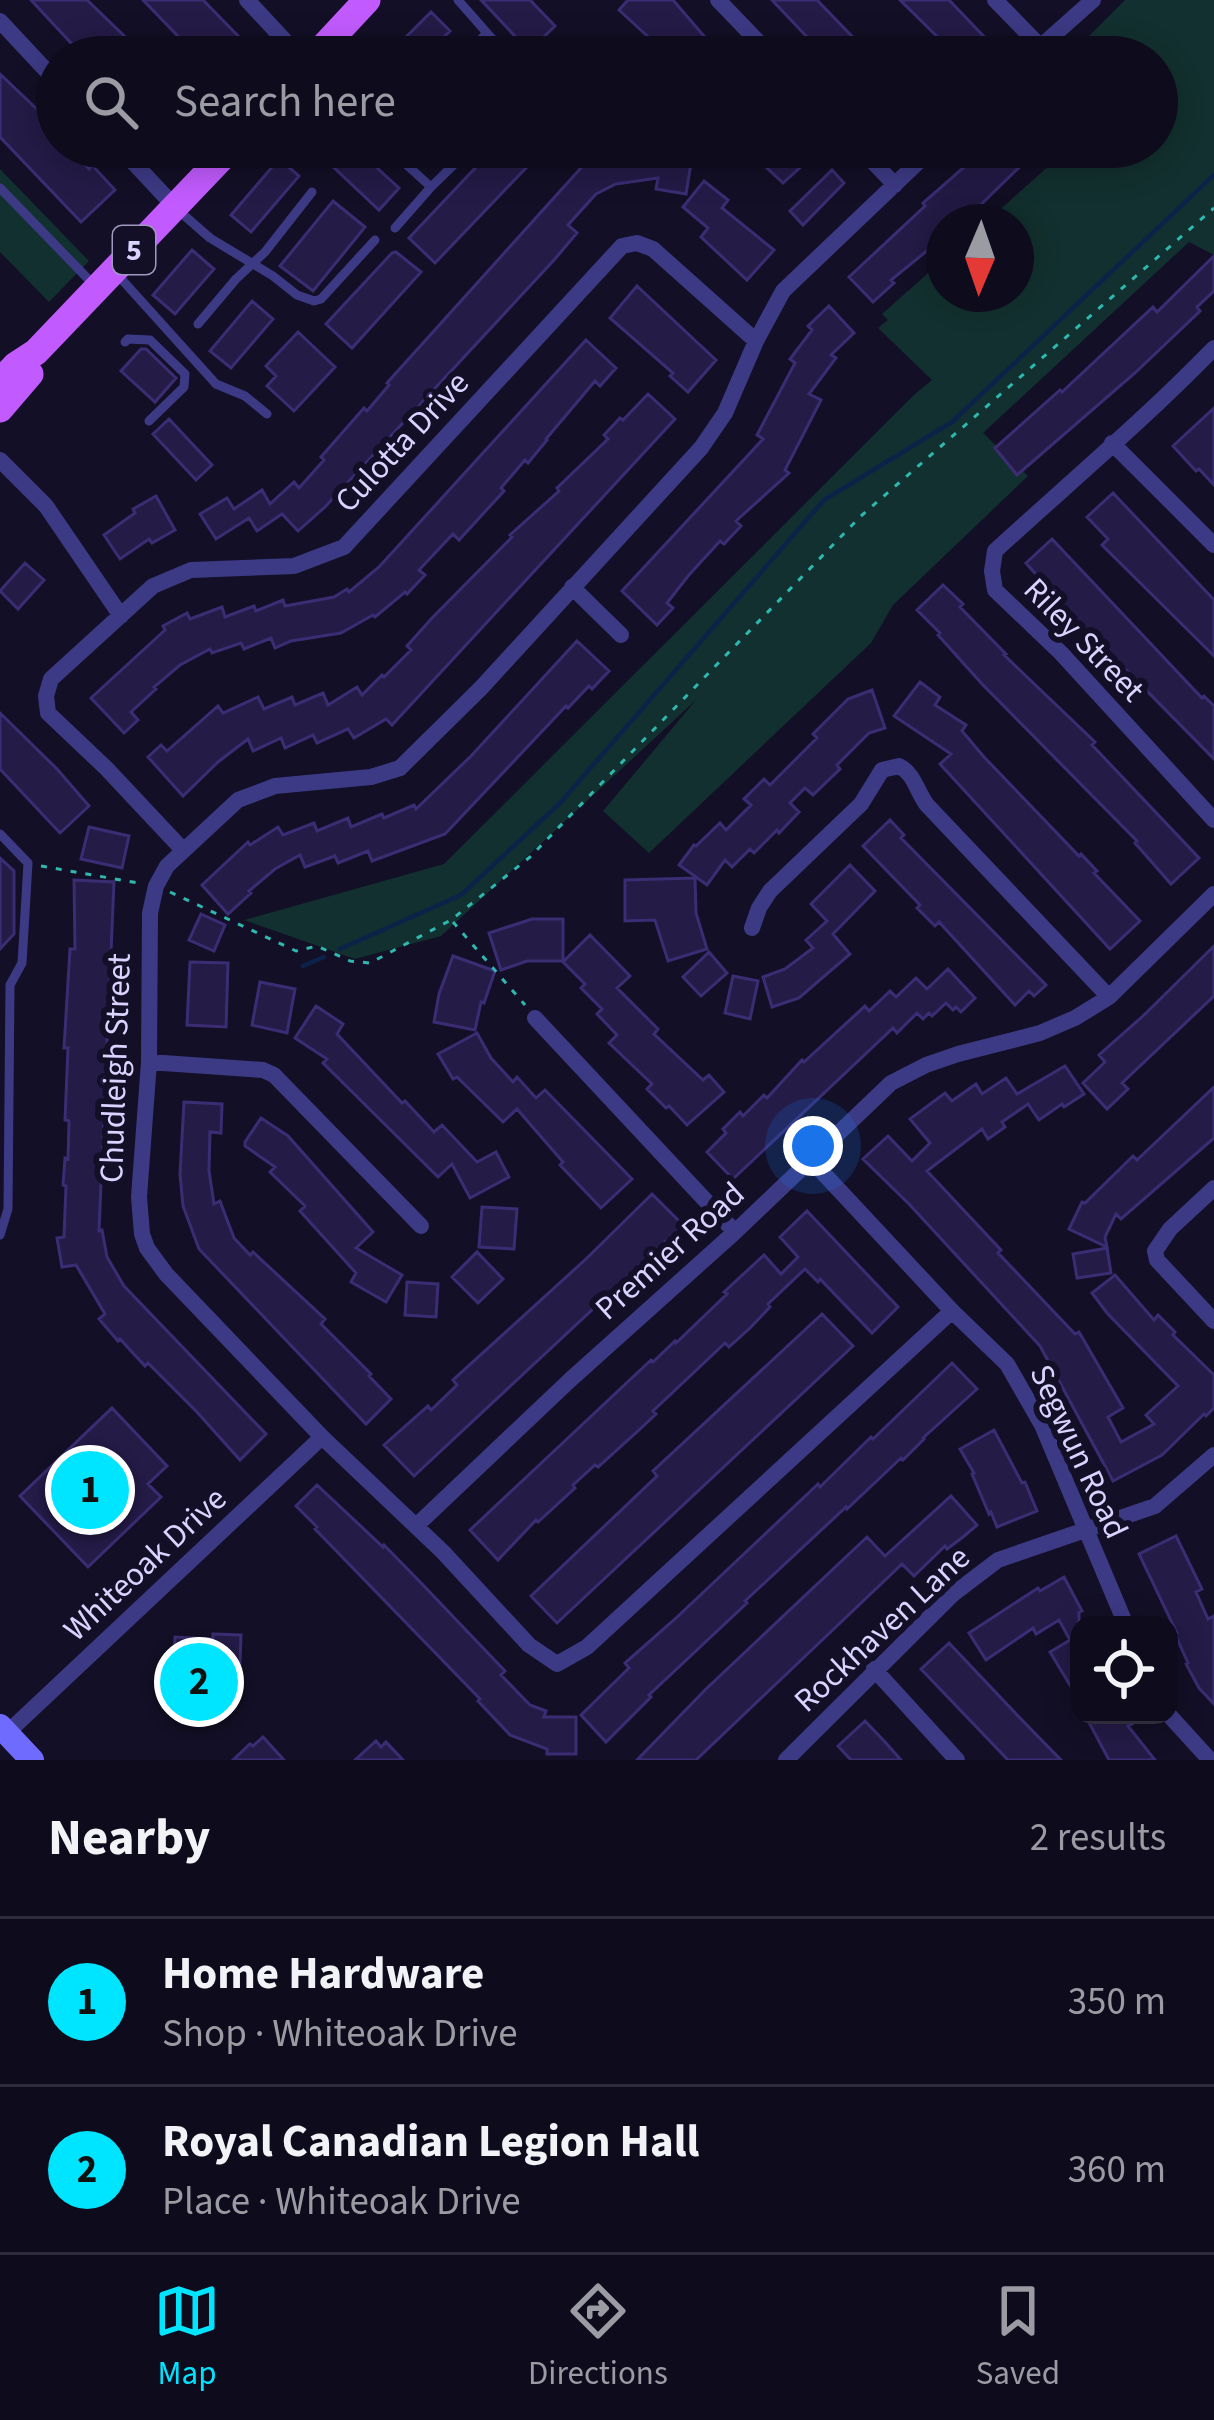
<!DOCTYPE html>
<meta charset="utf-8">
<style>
body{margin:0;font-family:"Source Sans 3",sans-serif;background:#1c1929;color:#f1f3f6}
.controls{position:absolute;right:36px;bottom:36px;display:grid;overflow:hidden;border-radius:24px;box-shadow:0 6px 30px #0003}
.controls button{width:108px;height:108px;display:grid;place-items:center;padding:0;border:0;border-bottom:3px solid #2e2b3b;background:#0e0b1c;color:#f1f3f6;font:60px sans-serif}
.compass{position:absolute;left:926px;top:204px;width:108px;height:108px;border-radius:50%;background:#0e0b1c;box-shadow:0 6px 30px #0003;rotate:182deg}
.you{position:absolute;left:813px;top:1146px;width:42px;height:42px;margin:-30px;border:9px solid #fff;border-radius:50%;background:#1a73e8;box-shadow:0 0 0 18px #1a73e833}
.badge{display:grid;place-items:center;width:78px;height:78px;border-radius:50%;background:#00e5ff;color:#111;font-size:39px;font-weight:700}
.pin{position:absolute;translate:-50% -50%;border:6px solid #fff;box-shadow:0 3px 12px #0006}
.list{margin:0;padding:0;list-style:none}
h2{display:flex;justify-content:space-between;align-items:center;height:156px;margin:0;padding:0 48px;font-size:51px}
h2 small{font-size:39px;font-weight:400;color:#9b9ba3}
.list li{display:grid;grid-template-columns:78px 1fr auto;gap:36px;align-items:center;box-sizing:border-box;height:168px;padding:0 48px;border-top:3px solid #2e2b3b}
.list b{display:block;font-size:45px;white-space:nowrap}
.list p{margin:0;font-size:39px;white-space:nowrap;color:#9b9ba3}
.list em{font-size:39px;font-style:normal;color:#9b9ba3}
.icon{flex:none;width:66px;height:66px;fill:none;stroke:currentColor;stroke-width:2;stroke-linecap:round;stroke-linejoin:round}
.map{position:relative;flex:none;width:1214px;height:1760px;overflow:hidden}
.search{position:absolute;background:#0e0b1c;box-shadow:0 6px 30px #0003;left:36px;right:36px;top:36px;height:132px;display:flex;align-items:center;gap:30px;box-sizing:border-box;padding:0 42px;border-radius:66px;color:#9b9ba3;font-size:45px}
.sheet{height:492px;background:#0e0b1c}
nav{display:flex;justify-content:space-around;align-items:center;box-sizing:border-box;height:168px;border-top:3px solid #2e2b3b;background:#0e0b1c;font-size:33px;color:#9b9ba3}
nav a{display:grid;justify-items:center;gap:6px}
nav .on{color:#00e5ff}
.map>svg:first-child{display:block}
.green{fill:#12302f}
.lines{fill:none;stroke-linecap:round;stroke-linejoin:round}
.stream{stroke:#0c2248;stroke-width:4.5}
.building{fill:#241b47;stroke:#3b2d73;stroke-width:3}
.path{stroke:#2fb8b0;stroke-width:3;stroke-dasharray:6 9;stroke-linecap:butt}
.lane{stroke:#3d3a85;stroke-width:9}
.street{stroke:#3d3a85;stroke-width:16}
.secondary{stroke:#6f6bff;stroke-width:24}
.primary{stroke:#c25bff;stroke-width:27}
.labels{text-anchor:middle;stroke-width:12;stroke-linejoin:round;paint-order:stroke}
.shield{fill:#130f26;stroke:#9e99be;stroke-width:3}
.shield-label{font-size:30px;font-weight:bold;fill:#d9d4ff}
.street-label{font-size:33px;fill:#d9d4ff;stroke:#130f26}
</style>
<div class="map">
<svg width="1214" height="1760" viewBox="0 0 1214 1760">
<rect width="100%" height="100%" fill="#130f26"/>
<path class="green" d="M1125 0H1214V255L1189 242 983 433 1028 476 893 605 871 643 649 853 603 811 696 700 441 936 355 959 244 920 444 864 915 394 932 380 878 328 888 320 882 314 944 259V294H1016V222H986L1070 147H1157V57H1068Z
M0 169 89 261 49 302 0 252Z"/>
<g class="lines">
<path class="stream" d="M340 949 461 895 560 803 824 500 952 422 1214 175
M303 966 324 957"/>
</g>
<path class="building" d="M31 0H87L146 57H84Z
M143 0H203L245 43 232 57H198Z
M481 0H530L555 26 529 51Z
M628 0H673L722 57H663L653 47 656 44 619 10Z
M772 0H817L872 57H826Z
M900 0H949L993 46 982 57H958Z
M431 12 450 31 424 57H386Z
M0 74 42 114 40 116 57 134V147H68L89 169 92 165 115 190 81 222 0 137Z
M312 147H354L399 188 379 210Z
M495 147H546L435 263 409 238Z
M626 147H651V150L692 157 686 194 656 189 658 178 616 184 596 194 568 225 577 233 554 260 325 507 298 531 282 514 257 531 249 518 216 539 200 514 227 498 234 509 262 490 270 504 294 482 299 488 324 460 321 457 364 408 367 411 389 385 387 383 589 159 608 150Z
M761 147H809L815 154 783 183 753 155Z
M987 147H1040L963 222H944V237L891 280 894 283 873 302 849 277 925 206 923 203Z
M279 159 299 176 251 232 231 215Z
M832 170 844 183 803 225 790 211Z
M704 181 728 200 722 208 774 250 747 280 701 237 708 228 683 207Z
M333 201 365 227 313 291 280 266Z
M192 250 214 269 175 314 153 295Z
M396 252 421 272 352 348 326 324 392 253Z
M1214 256V291L1197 307 1200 311 1135 373 1017 475 995 448 1060 390 1062 392 1153 307 1157 312Z
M637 286 716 360 688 392 670 376 673 373 610 318Z
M252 301 273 319 231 368 210 351Z
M829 306 854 333 831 355 836 358 809 394 821 400 785 470 789 473 736 521 741 526 724 544 720 541 688 576 667 603 673 608 657 625 622 591 763 439 757 435 795 363 790 359 812 330 808 326Z
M298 332 335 367 294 411 267 386 276 376 266 366Z
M586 340 616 368 600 386 595 381 546 439 547 440 528 463 525 460 501 488 504 491 459 540 453 534 419 570 425 575 407 594 405 592 375 617 373 615 341 633 291 641 275 648 271 638 244 649 241 643 212 653 210 649 180 665 154 687 156 689 131 712 138 720 124 733 91 698 165 630 163 626 187 613 190 619 222 607 225 617 254 606 256 611 283 600 285 606 334 597 347 589 349 592 379 567Z
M141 349H146L176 378 155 402 121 371Z
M648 394 675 419 392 725 386 719 354 738 348 729 317 743 313 735 285 748 281 738 253 751 248 739 218 762 183 796 148 757 161 745 167 751 218 706 223 713 258 697 264 709 292 697 295 705 323 693 328 705 357 687 362 695 382 675 384 677 411 650 407 646 432 618 512 537 510 535 559 491 557 488 608 439 604 435 620 418 623 420Z
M1214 408V485L1199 469 1196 471 1173 446Z
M169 419 212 465 196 480 153 434Z
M1113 493 1214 600V656L1102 545 1108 539 1087 517Z
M156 496 175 530 152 543 149 539 120 559 104 535 135 513 133 509Z
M1052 539 1202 698 1204 696 1214 706V759L1068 611 1026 563Z
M25 563 44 580 18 609 0 591Z
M943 585 963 604 960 607 1006 654 1004 655 1095 742 1092 745 1199 858 1171 884 1135 843 1137 841 982 684 938 635 940 633 917 610Z
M577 641 609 671 592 689 589 686 568 708 566 706 445 834 372 861 368 851 338 863 335 856 305 867 300 855 275 869 249 891 251 893 228 914 202 885 248 842 250 845 278 827 283 835 314 823 317 831 348 818 351 827 382 814 384 818 414 805 416 809 471 756Z
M920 682 940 697 935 705 966 725 962 731 984 757 1079 856 1081 854 1097 871 1094 873 1140 921 1110 949 940 764 951 754 894 716Z
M872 690 885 728 869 733 837 765 840 769 813 795 805 788 790 803 799 812 779 833 777 830 754 853 750 849 732 867 725 860 707 885 679 865 694 845 696 846 720 823 726 830 751 805 744 799 764 779 770 785 817 738 813 734 848 699Z
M0 713 57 769 89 806 60 833 0 769Z
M890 820 904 835 901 838 1046 985 1034 996 1029 991 1015 1005 939 922 935 926 917 908 920 905 863 846Z
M89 827 129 836 122 868 81 859Z
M0 858 14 871V934L0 949Z
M850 865 875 891 833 934 850 954 799 998 772 1007 763 977 785 969 813 948 806 940 827 921 811 904Z
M695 878 696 913 707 949 668 961 655 920 625 921V880Z
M74 880 114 882 99 1231 102 1230 107 1257 124 1286 266 1434 240 1460 197 1412 148 1363 145 1366 120 1339 118 1341 99 1319 105 1314 76 1265 62 1267 57 1238 64 1237 66 1186 63 1185 65 1158 68 1159 69 1121 65 1120 68 1048H64L70 949H75Z
M201 914 225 925 214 951 189 940Z
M532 919H563V961H527L501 970 489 933Z
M590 935 630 976 617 988 658 1029 654 1034 703 1080 709 1075 724 1092 687 1125 669 1106 666 1108 647 1089 652 1084 609 1043 617 1035 597 1014 602 1009 581 988 585 984 563 962Z
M1214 946V996L1122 1083 1128 1089 1107 1109 1083 1083 1105 1062 1099 1055 1143 1016Z
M709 952 727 973 701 996 683 977Z
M453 956 495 971 484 1003 481 1002 475 1030 434 1022 439 994Z
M190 962 228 963 226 1027 187 1025Z
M948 969 975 998 961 1012 956 1007 953 1010 946 1003 932 1016 929 1013 923 1019 917 1013 897 1033 893 1028 733 1179 707 1152 726 1133 723 1129 740 1112 743 1116 764 1095 767 1098 802 1060 804 1062 865 1006 869 1011 890 991 896 997 916 978 927 989Z
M733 976 758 981 750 1019 725 1013Z
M260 982 295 989 287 1033 252 1025Z
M316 1006 343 1024 337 1034 402 1103 405 1101 434 1132 442 1125 477 1162 496 1152 509 1177 470 1198 452 1164 438 1177 323 1063 327 1059 295 1038Z
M477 1033 491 1058 513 1082 517 1077 536 1098 545 1090 632 1179 601 1208 560 1165 563 1162 517 1109 503 1122 457 1077 453 1079 438 1054Z
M1065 1066 1084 1094 1064 1107 1062 1104 1039 1120 1028 1104 1002 1122 1005 1127 988 1139 982 1129 927 1171 1001 1250 998 1253 1075 1334 1079 1332 1123 1408 1108 1417 1121 1442 1154 1424 1146 1415 1178 1386 1107 1313 1092 1293 1115 1275 1154 1320 1158 1315 1175 1332 1173 1335 1214 1375V1408L1206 1416 1204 1414 1162 1455 1113 1481 1040 1346 909 1204 863 1159 888 1136 912 1161 930 1143 910 1119 945 1093 952 1101 976 1084 982 1094 1006 1078 1017 1094Z
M1214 1087V1138L1121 1219 1116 1214 1105 1237 1107 1247 1069 1229 1082 1202 1085 1203 1133 1156 1137 1160Z
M184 1102 222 1104 221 1133 210 1132 209 1171 214 1204 220 1201 234 1238 250 1255 253 1252 325 1319 321 1324 371 1374 369 1376 391 1399 366 1424 199 1249 183 1206 180 1174Z
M261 1118 288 1136 373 1232 356 1248 402 1275 386 1302 351 1282 356 1273 300 1211 305 1206 270 1172 275 1167 245 1146V1142Z
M652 1194 683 1225 414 1476 384 1445 428 1406 431 1410 457 1385 453 1380 587 1258Z
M482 1207 517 1209 514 1249 479 1247Z
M807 1211 898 1307 872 1333 820 1279 818 1282 805 1269 768 1304 770 1307 750 1328 729 1347 725 1343 653 1411 656 1414 639 1430 598 1467 595 1465 573 1485 575 1488 538 1522 536 1520 498 1560 470 1530 651 1360 653 1362 675 1341 676 1343 727 1294 724 1292 764 1255 781 1274 798 1257 780 1237Z
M1107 1248 1111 1273 1077 1278 1073 1254Z
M477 1252 503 1279 478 1303 452 1277Z
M407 1282 438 1284 436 1317 405 1315Z
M822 1314 853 1346 557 1623 531 1596 657 1476 653 1471Z
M952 1363 977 1389 923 1438 924 1439 903 1460 901 1458 847 1509 846 1507 745 1601 747 1603 649 1695 651 1697 606 1742 581 1715 629 1668 625 1663 675 1619 818 1484 820 1487 871 1437 873 1439Z
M112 1408 167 1466 148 1484 161 1497 88 1567 20 1496Z
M994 1430 1022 1483 1025 1482 1037 1511 997 1527 991 1512 989 1514 972 1474 974 1473 960 1449Z
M317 1485 383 1547 384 1545 423 1585 505 1671 501 1675 530 1705 546 1711 544 1717H576V1754H547V1749L510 1735 478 1701 480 1699 315 1529 317 1527 296 1506Z
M951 1496 977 1525 963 1537 947 1549 945 1546 914 1576 902 1564 696 1760H637L706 1689 867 1537 885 1556Z
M1176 1536 1202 1589 1196 1592 1208 1619 1214 1616V1704L1199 1688 1186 1664 1188 1663 1175 1634 1177 1633 1139 1554Z
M1064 1577 1082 1611 1079 1612V1700L1050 1652 1070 1640 1059 1620 1036 1634 1033 1628 986 1660 969 1633 1038 1588 1040 1591Z
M213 1634 241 1635 240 1664 236 1663 234 1700 206 1699V1709L163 1707 165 1664 174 1665 175 1637 213 1639Z
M949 1643 1019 1717 1061 1760H1008L921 1669Z
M1085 1715H1127L1132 1724 1128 1726 1155 1760H1109Z
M865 1721 886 1743 901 1760H851L838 1746Z
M263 1737 284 1760H233L250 1744 253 1746Z
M376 1741 381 1747 386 1742 403 1760H355Z"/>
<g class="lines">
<path class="path" d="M41 866 138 883
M170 892 296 951 317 946 350 961 370 963 451 920 530 857 861 516 1214 208
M453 922 525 1005"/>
<path class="lane" d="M458 0 487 33
M463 57 487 33 509 57
M563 57 569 51
M387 147 431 187 472 147
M0 188 93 284
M178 210 210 238 273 276 297 295 314 301 321 299 375 240
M395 228 431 187
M115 272 216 384 245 396 267 414
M198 324 236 279 265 252 312 192
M125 342 128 339 150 340 185 374 184 387 149 421
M0 834 28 863 22 963 10 985 8 1209 0 1235"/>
<path class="street" d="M247 0 300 57
M718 0 773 57
M995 0 1040 46
M0 21 57 82
M1029 57 1093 0
M119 147 176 208
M859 147 895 185
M934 147 783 291 756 341 725 413 701 448 481 688 400 768 371 777 275 786 238 800 167 866 156 886 150 913 149 1062 139 1197 142 1234 147 1248 166 1274 322 1437 443 1552 529 1645 557 1664 587 1647 952 1311
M1214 348C1145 419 1068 484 995 551L992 571 995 590 1061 653 1214 820
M1112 443 1214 545
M0 460 46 506 121 616
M572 587 621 635
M183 850 106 768 48 713 46 696 51 679 153 586 191 570 294 566 344 547 622 246 637 243 653 249 756 341
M752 928 759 908 770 891 861 804 882 770 899 766C914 773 917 792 927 805L1109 997
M535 1018 735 1232
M149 1062 263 1070 274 1075 421 1226
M811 1160 952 1311 1007 1364 1042 1425 1126 1625
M1214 1188 1170 1229 1155 1251 1157 1260 1214 1321
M417 1525 570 1380 735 1232 891 1083 926 1065 958 1054 1040 1033 1075 1018 1109 997 1214 894
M874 1669 957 1760
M1169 1715 1210 1760
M7 1733 322 1437
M786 1760 952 1595 998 1560 1155 1506 1214 1455"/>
<path class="secondary" d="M0 1726 32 1760"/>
<path class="primary" d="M314 57 367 0
M0 382 16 365 36 352 232 147
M0 409 30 374"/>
</g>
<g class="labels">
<rect class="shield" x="113" y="226" width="42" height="48" rx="9"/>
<g class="shield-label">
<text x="134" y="260">5</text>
</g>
<g class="street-label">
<text transform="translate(401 441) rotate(-47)" y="12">Culotta Drive</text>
<text transform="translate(1085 639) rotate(46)" y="12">Riley Street</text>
<text transform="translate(114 1068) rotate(-88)" y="12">Chudleigh Street</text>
<text transform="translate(669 1250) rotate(-42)" y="12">Premier Road</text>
<text transform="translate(1080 1451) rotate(65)" y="12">Segwun Road</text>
<text transform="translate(144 1563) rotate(-43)" y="12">Whiteoak Drive</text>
<text transform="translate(881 1628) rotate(-43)" y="12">Rockhaven Lane</text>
</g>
</g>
</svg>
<div class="controls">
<button><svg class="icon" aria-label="locate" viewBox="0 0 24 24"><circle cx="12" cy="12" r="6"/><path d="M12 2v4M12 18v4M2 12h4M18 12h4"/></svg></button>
</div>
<svg class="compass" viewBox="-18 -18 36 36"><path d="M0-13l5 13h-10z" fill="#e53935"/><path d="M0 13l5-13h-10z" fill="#9b9ba3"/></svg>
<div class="you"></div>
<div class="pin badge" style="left:90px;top:1490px">1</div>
<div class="pin badge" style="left:199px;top:1682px">2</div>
<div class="search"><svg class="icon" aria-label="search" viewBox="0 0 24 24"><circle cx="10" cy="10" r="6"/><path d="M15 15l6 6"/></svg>Search here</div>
</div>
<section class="sheet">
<h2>Nearby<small>2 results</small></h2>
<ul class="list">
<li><span class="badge">1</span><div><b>Home Hardware</b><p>Shop · Whiteoak Drive</p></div><em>350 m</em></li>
<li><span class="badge">2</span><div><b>Royal Canadian Legion Hall</b><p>Place · Whiteoak Drive</p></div><em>360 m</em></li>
</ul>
</section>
<nav>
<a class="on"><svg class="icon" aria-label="map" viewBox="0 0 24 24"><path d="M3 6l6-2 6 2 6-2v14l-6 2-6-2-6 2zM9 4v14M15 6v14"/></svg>Map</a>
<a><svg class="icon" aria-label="directions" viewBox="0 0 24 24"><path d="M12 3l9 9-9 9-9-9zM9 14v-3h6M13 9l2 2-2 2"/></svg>Directions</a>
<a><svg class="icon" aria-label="saved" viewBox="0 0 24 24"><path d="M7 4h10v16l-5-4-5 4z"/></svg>Saved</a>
</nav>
